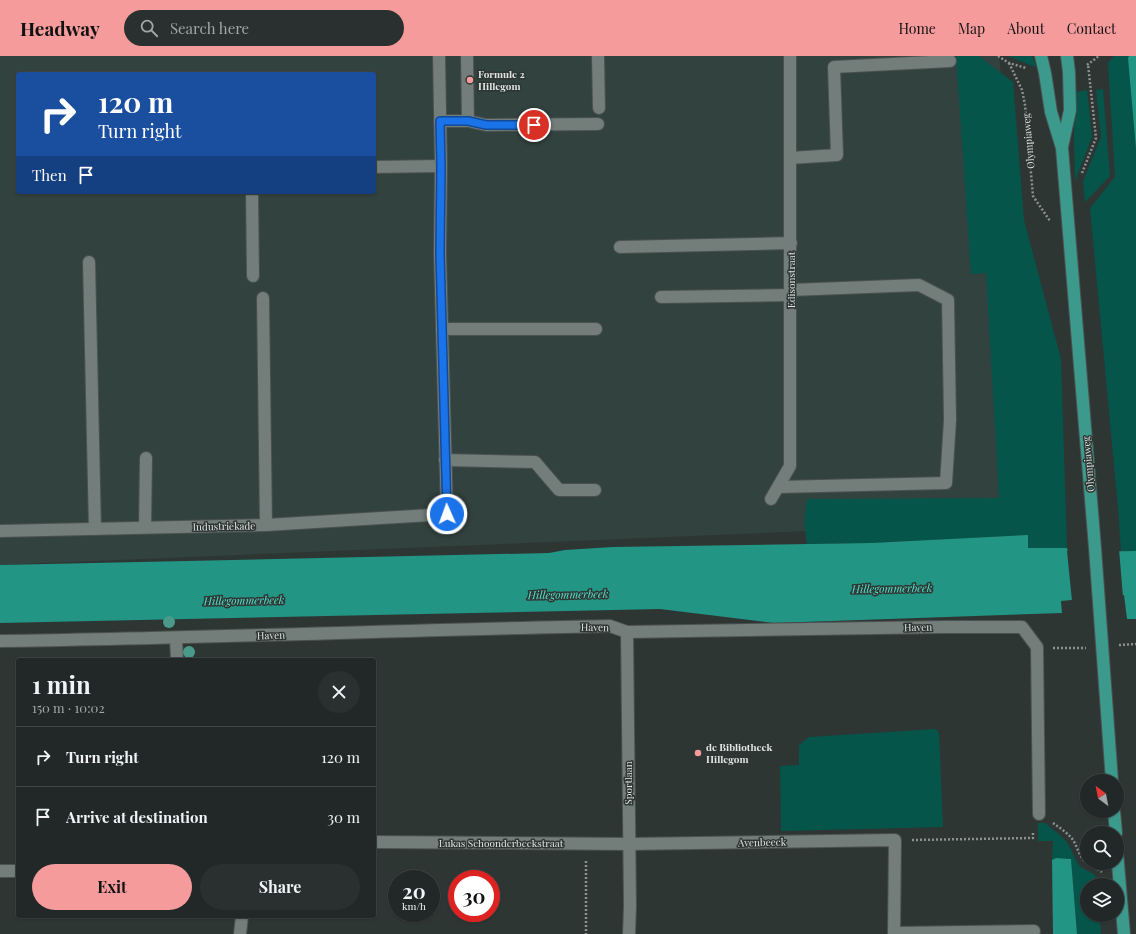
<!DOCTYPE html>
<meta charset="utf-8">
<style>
body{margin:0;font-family:"Playfair Display",serif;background:#2a302f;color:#f1f3f6;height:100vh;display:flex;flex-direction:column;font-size:15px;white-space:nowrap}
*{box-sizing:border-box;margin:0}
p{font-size:13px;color:#a2a6a7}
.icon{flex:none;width:22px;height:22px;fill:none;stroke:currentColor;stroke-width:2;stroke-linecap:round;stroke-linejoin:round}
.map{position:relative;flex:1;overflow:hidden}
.details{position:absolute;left:16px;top:602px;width:360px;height:260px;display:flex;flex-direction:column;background:#222827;border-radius:4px;box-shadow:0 1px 3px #0004,0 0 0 1px #3f4444}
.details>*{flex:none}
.banner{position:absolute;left:16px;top:16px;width:360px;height:122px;border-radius:4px;box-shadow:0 1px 3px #0004,0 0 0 1px #3f4444;background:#1a4fa0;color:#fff;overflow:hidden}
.needle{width:26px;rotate:328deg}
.tools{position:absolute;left:1080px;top:718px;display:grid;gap:8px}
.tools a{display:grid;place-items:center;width:44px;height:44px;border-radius:50%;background:#222827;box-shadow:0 1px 3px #0004,0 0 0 1px #3f4444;font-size:20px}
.speed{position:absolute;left:388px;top:814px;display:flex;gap:8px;font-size:20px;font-weight:700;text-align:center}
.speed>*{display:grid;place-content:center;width:52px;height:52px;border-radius:50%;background:#222827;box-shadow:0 1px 3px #0004,0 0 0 1px #3f4444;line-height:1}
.speed small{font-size:10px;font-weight:400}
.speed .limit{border:6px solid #d22;background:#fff;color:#111}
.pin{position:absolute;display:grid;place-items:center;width:34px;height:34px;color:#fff;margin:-17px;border:2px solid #fff;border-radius:50%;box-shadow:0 1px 4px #0007}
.me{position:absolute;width:44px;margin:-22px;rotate:358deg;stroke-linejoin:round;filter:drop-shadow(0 0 3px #0008)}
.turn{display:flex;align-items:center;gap:14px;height:84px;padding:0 16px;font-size:18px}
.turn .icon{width:52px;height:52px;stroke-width:2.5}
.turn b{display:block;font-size:28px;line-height:34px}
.then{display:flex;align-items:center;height:38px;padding:0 16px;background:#0003;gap:8px;font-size:15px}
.round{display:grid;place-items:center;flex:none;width:42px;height:42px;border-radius:21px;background:#2a302f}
.overview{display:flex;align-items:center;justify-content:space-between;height:68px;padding:0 16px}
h1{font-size:24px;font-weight:700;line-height:30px}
.cta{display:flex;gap:8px;margin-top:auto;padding:8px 16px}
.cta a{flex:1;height:46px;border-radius:24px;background:#f59b9c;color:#111;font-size:16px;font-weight:700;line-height:46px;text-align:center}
.cta a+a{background:#2a302f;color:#f1f3f6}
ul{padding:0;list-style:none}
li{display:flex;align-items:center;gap:12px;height:60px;padding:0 16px;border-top:1px solid #3f4444}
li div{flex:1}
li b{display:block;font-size:15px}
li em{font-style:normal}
header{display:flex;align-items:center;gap:24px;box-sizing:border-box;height:56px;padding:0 20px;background:#f59b9c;color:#111}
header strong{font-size:19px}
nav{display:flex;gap:22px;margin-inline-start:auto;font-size:14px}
.search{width:280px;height:36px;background:#2a302f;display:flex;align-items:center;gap:10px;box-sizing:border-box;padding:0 14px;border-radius:22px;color:#a2a6a7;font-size:15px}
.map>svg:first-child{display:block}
.built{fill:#32423e;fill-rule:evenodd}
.green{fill:#05554a}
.water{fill:#229584}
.pier{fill:#2e3634}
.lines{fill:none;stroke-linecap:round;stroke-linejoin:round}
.minor-casing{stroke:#4b5150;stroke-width:14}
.major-casing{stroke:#4b5150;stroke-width:14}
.path{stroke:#8b9290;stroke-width:2.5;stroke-dasharray:2 2;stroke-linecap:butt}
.minor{stroke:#737d7a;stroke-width:12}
.major{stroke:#3c9a8d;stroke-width:12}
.tree{fill:#4a9a8b}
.route-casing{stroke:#114b97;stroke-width:10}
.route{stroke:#1a73e8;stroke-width:7}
.poi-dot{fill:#f59b9c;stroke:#2e3634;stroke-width:1.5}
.labels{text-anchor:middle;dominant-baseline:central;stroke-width:3;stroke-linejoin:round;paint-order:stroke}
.poi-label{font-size:10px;font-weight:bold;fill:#e0e6e4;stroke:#2e3634;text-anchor:start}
.street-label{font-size:10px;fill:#e0e6e4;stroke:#2e3634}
.water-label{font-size:11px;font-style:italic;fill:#54e0c9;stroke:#2e3634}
</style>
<header>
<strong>Headway</strong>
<div class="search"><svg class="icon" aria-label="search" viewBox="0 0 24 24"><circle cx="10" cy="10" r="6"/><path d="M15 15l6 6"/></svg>Search here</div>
<nav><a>Home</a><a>Map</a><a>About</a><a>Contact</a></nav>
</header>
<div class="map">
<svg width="1136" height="878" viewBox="0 0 1136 878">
<rect width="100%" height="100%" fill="#2e3634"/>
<!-- built -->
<path class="built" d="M0,0H999L1050,465L0,509ZM18,18H374V136H18Z"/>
<!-- green -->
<g class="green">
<path d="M956,0H979L1013,26L1024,164L1061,303L1067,492H1028V479L871,487L807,488L804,466L807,443L999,442L986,217L971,218Z"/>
<path d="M1008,0H1032L1036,10L1035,11Z"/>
<path d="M1114,0H1129L1136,93V495H1121L1118,452L1090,152L1115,121L1108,7Z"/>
<path d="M1103,33L1110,120L1085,146L1083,125L1101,81L1096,34Z"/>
<path d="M1087,34L1092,81L1075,125L1074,81L1075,36Z"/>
<path d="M936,673L939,677L943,771L781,775L780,710L799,709V689L809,681Z"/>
<path d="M1038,767H1045C1052,773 1063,780 1068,788C1072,794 1074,802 1078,808C1086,818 1096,812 1098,829H1087V859H1100L1101,878H1077L1071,803L1056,802L1052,804L1053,785H1038Z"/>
</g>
<!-- water -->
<g class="water">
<path d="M1129,0H1136V93L1128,2Z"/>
<path d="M1028,479V492H1067L1068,496L1136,495V563H1127L1124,539L1061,545L1062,557L774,567L660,553L0,567V509L549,497L565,494L613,491L871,487Z"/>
<path d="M1056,802L1071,803L1077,878H1053L1052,804Z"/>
</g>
<!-- pier -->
<path class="pier" d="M1088,493H1119L1123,541L1072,545L1067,495Z"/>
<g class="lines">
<defs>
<g id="minor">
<path d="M598,0L599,52"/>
<path d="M440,65H468L467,0"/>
<path d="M468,65L486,69L598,68"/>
<path d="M790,102L837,99L834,11L950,5"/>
<path d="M374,111L441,110"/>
<path d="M252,136L253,220"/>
<path d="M620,191L791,187"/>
<path d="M89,206L95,473"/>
<path d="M661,241L791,239"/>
<path d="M263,242L266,469"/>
<path d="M442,273H596"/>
<path d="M445,404L535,406L559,434H595"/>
<path d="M779,431L946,427L950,364L948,244L919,229L791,234"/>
<path d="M771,443L790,410V0"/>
<path d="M145,471L146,402"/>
<path d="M0,475L266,469L447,458L440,197L441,110L439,0"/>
<path d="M627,576L630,850L629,878"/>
<path d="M176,583L177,604"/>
<path d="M0,585C203,582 407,574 610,570L627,576L943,571H1022L1037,591L1039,758"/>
<path d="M374,786L629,788L895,784L894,878"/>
<path d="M0,815H18"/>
<path d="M894,877L1034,875"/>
<path d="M240,878L242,860"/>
</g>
<g id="major">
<path d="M1041,0L1045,17L1051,56L1062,92L1095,492L1112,725"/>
<path d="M1062,91L1070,54L1069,16L1067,0"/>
<path d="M1114,755L1116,777"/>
<path d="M1117,796L1124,878"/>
</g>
</defs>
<!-- minor casing -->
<use href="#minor" class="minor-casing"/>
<!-- major casing -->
<use href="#major" class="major-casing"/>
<!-- path -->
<g class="path">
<path d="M998,0L1009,7L1026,12"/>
<path d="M1009,7L1022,34L1025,49L1033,140L1050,165"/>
<path d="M1087,9L1099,0"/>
<path d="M1082,117L1096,82L1088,8"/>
<path d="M1119,589L1136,588"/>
<path d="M1053,592H1086"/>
<path d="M1053,767C1060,772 1068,777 1073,784C1078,792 1079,801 1087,807"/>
<path d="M912,784L1033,782V775"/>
<path d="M586,805V878"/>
<path d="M1087,807L1102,816"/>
</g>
<!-- minor -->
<use href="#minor" class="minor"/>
<!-- major -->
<use href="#major" class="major"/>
</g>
<!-- trees -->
<g class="tree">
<circle cx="169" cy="566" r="6"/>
<circle cx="189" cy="596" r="6"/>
</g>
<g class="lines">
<defs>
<path id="route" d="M447,458L440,197L441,110L440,65H468L486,69H534"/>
</defs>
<!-- route casing -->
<use href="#route" class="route-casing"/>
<!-- route -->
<use href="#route" class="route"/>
</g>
<!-- markers -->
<g class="poi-dot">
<circle cx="470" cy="24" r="4"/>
<circle cx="698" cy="697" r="4"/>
</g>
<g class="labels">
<!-- poi labels -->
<g class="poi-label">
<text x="478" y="18">Formule 2<tspan x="478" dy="12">Hillegom</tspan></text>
<text x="706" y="691">de Bibliotheek<tspan x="706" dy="12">Hillegom</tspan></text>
</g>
<!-- street labels -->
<g class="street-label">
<text transform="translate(1028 85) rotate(-95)">Olympiaweg</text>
<text transform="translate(791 224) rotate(-90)">Edisonstraat</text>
<text transform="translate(1088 408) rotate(-95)">Olympiaweg</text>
<text transform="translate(224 470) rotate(-1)">Industriekade</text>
<text transform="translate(595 571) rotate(1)">Haven</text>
<text transform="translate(918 571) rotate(-1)">Haven</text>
<text transform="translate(271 579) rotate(-2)">Haven</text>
<text transform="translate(628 727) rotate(-90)">Sportlaan</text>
<text transform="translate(762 786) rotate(-1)">Avenbeeck</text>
<text x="501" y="787">Lukas Schoonderbeekstraat</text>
</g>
<!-- water labels -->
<g class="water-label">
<text transform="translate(892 532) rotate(-1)">Hillegommerbeek</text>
<text transform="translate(568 538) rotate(-1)">Hillegommerbeek</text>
<text transform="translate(244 544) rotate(-1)">Hillegommerbeek</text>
</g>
</g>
</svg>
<div class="tools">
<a><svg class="needle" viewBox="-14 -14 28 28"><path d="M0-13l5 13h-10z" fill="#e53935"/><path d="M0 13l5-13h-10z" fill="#a2a6a7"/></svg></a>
<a><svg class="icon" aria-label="search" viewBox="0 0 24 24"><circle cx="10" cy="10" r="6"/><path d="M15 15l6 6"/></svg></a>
<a><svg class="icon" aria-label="layers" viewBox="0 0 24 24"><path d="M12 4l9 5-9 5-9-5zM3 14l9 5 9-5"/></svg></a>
</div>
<div class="speed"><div>20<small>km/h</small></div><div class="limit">30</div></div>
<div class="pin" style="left:534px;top:69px;background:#d93025"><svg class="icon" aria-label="arrive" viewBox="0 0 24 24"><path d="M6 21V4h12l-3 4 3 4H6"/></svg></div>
<svg class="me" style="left:447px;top:458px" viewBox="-20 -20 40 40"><circle r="17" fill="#1a73e8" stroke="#fff" stroke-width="3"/><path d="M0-11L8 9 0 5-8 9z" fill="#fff"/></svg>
<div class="banner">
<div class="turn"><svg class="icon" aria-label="right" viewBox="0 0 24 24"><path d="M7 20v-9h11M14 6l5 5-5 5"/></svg><div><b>120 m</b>Turn right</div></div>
<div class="then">Then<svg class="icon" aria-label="arrive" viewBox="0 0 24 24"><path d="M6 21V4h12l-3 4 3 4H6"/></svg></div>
</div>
<section class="details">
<div class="overview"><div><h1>1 min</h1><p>150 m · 10:02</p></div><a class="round"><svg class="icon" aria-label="close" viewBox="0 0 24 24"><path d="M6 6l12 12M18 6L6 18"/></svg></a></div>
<ul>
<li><svg class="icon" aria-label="right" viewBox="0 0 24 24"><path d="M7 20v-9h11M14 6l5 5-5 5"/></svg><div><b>Turn right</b></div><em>120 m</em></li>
<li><svg class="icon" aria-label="arrive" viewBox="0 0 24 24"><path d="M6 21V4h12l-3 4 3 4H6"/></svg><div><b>Arrive at destination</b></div><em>30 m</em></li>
</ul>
<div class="cta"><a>Exit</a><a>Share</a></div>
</section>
</div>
